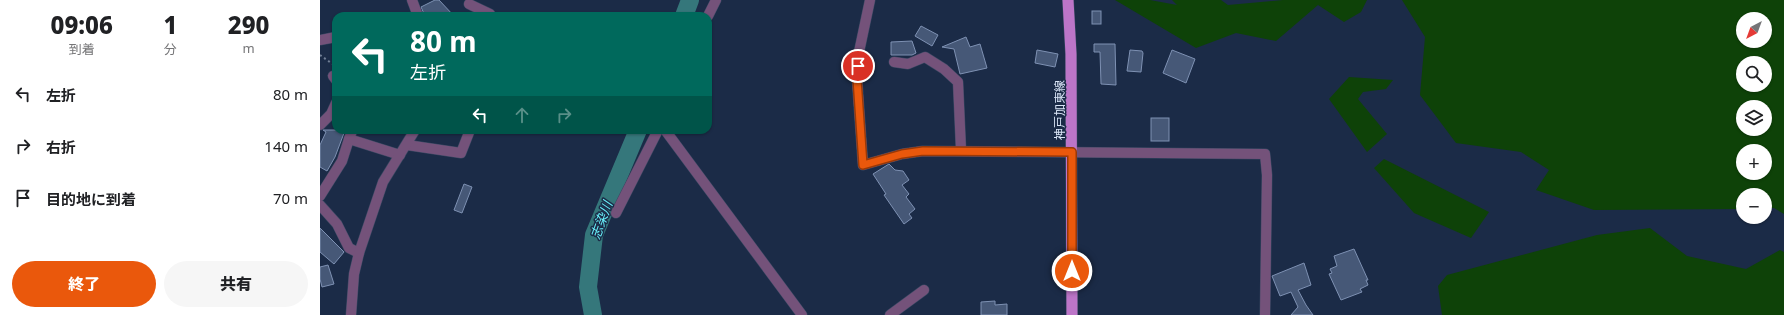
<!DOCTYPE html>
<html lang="ja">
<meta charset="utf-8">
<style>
body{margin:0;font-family:"Noto Sans","Noto Sans JP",sans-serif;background:#f6f6f6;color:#202124;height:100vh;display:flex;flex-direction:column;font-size:15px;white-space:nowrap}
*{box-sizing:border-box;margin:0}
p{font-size:13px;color:#757577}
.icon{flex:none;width:22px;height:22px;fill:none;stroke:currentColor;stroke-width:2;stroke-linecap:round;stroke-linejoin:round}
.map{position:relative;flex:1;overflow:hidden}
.details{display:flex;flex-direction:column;background:#fff;width:320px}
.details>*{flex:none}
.hud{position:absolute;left:12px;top:12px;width:380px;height:122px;border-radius:12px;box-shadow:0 1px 3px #0004;background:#00695c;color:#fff;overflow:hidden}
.needle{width:26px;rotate:221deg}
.buttons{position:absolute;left:1416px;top:12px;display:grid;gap:8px}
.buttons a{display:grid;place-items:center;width:36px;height:36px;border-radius:50%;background:#fff;box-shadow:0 1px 3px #0004;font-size:20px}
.pin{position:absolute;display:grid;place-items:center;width:34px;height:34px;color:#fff;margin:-17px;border:2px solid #fff;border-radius:50%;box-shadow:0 1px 4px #0007}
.me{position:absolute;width:44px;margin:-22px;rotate:0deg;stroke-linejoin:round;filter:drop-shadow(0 0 3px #0008)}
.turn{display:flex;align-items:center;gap:14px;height:84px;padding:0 12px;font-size:18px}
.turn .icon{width:52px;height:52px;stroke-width:2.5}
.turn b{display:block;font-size:28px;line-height:34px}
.lanes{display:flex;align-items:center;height:38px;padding:0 12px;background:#0003;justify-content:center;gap:20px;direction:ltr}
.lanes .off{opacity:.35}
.eta{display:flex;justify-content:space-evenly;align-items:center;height:68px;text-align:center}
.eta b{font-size:24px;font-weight:800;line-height:28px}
.action{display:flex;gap:8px;margin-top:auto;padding:8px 12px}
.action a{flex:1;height:46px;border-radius:24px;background:#ea580c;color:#fff;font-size:16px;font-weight:800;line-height:46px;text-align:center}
.action a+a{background:#f6f6f6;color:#202124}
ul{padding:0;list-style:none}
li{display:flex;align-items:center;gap:12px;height:52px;padding:0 12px}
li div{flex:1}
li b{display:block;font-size:15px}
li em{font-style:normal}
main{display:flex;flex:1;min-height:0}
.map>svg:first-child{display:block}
.green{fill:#0e4208;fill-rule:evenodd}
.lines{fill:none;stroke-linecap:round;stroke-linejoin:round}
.river{stroke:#35777b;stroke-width:18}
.building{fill:#465877;stroke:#7e91b3}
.minor-casing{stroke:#3a4963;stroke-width:11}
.primary-casing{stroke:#3a4963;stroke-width:12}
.path{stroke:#717f96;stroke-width:2;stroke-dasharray:2 3;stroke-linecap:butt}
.minor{stroke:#74527a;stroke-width:10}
.primary{stroke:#bc75c8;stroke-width:11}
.route-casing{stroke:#983908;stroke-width:10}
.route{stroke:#ea580c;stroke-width:7}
.labels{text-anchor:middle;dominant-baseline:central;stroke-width:3;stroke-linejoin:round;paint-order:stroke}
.street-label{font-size:12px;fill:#dae5f7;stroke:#1b2b47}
.water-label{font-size:13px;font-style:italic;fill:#68eff9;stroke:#1b2b47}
</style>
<main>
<section class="details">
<div class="eta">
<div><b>09:06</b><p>到着</p></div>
<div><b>1</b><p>分</p></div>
<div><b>290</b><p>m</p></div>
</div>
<ul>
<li><svg class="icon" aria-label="left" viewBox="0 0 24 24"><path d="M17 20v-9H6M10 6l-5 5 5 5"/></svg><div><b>左折</b></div><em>80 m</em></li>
<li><svg class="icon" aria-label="right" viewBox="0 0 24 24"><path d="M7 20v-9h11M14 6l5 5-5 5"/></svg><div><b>右折</b></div><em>140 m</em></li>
<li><svg class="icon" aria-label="arrive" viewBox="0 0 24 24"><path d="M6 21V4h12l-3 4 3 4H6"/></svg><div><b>目的地に到着</b></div><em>70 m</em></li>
</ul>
<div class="action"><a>終了</a><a>共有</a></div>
</section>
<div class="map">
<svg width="1464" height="315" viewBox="0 0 1464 315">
<rect width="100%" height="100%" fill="#1b2b47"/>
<!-- green -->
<g class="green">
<path d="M795,0H830L857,5L852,0H901L908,5L963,0H1047L1041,12L1024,22L998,5L956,41L916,33L876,48Z"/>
<path d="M1082,0H1464V214L1454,208H1445V195H1423V209L1274,210L1216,190L1229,170L1201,152L1136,143L1100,95L1105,37ZM1423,19H1445V41H1423ZM1423,63H1445V85H1423ZM1423,107H1445V129H1423ZM1423,151H1445V173H1423Z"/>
<path d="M1029,77L1073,80L1066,89L1043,92L1038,99L1067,134L1047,152L1009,99Z"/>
<path d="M1064,159L1169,212L1151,238L1094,213L1054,168Z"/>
<path d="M1330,228L1367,256L1426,269L1460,250L1464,252V315H1122L1118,286L1127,275L1277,235Z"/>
</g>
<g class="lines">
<!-- river -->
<g class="river">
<path d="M364,16L370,0"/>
<path d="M273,315L268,287L274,235L318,130"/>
</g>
</g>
<!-- building -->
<g class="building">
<path d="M115,0H119L134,16H105L101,7Z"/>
<rect x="772" y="11" width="9" height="13"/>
<path d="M601,26L618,35L612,46L595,36Z"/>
<path d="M646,37L650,47L660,44L667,68L640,74L634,49L622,47Z"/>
<path d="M592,41L596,53L592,55H571V42Z"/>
<path d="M774,44H795L796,85L781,84L780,52H774Z"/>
<path d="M717,50L738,54L735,67L715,63Z"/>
<path d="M810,50L822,51L823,53L821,72L807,71Z"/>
<path d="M852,50L875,59L866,83L843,73Z"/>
<rect x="831" y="118" width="18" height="23"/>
<path d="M3,130H24V133L15,157L7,171L0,167V145L6,132Z"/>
<path d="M569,164L575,170L583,171L589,180L582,185L589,194L586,197L595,209L589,214L592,218L584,224L564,195L566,194L553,174Z"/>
<path d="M144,184L152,187L142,213L134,210Z"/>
<path d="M0,228L24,252L14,264L0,252Z"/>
<path d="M1034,249L1048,280H1046L1048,285L1040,289L1042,292L1021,300L1009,274L1012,273L1010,269L1017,266L1014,256Z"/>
<path d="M984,263L991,285L978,290L986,305L993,315H971L978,307L971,292L960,296L952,276Z"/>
<path d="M8,265L14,284L2,287L0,279V267Z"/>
<path d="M675,301V305L687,304V315H661V302Z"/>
</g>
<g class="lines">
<defs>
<g id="minor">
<path d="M92,0L98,16"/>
<path d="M550,0L539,52L537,79L543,165L582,154L603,151L945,154L947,175L945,315"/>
<path d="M149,4L170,14L171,16"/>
<path d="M388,16L396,0"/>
<path d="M0,40L16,37"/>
<path d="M574,62L588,64L605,57L624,69L638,82L641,150"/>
<path d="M13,76L16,80"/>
<path d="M0,125L11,114L16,103"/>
<path d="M345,130L482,315"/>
<path d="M29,139L32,131L30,130"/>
<path d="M87,145L141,153L150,130"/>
<path d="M0,196L22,161L29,139L80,155"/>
<path d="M0,205L17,224L29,248L39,253"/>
<path d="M296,213L338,130"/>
<path d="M31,315L34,274L39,253L63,182L95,130"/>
<path d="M570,315L604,290"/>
</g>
<path id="primary" d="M748,0L751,54L752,315"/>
</defs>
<!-- minor casing -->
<use href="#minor" class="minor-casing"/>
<!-- primary casing -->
<use href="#primary" class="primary-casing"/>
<!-- path -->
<path class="path" d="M0,55L14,65L13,67"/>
<!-- minor -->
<use href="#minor" class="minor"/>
<!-- primary -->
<use href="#primary" class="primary"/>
</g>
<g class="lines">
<defs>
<path id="route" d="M538,66L537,79L543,165L582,154L603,151L752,152V271"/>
</defs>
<!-- route casing -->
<use href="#route" class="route-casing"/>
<!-- route -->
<use href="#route" class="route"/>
</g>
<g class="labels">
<!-- street labels -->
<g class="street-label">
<text transform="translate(739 110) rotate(-90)">神戸加東線</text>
</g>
<!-- water labels -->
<g class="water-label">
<text transform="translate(281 220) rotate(-70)">志染川</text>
</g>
</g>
</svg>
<div class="buttons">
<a><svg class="needle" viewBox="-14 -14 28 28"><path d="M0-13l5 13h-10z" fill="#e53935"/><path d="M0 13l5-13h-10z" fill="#757577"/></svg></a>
<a><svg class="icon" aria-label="search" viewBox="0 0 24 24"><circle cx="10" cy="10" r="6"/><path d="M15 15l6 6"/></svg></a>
<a><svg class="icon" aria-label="layers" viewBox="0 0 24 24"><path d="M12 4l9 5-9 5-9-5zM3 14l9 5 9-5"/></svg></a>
<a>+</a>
<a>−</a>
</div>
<div class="pin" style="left:538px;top:66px;background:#d93025"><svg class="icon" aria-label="arrive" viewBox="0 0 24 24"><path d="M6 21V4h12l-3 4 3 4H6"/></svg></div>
<svg class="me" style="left:752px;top:271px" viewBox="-20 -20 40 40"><circle r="17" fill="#ea580c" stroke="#fff" stroke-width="3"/><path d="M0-11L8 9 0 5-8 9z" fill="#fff"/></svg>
<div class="hud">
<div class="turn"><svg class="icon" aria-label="left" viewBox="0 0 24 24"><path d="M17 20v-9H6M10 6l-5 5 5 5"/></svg><div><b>80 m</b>左折</div></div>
<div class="lanes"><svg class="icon" aria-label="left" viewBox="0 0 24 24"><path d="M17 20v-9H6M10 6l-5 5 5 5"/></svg><svg class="icon off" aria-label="ahead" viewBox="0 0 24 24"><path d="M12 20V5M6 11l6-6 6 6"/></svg><svg class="icon off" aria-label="right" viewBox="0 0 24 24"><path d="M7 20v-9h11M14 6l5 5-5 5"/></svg></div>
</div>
</div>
</main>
